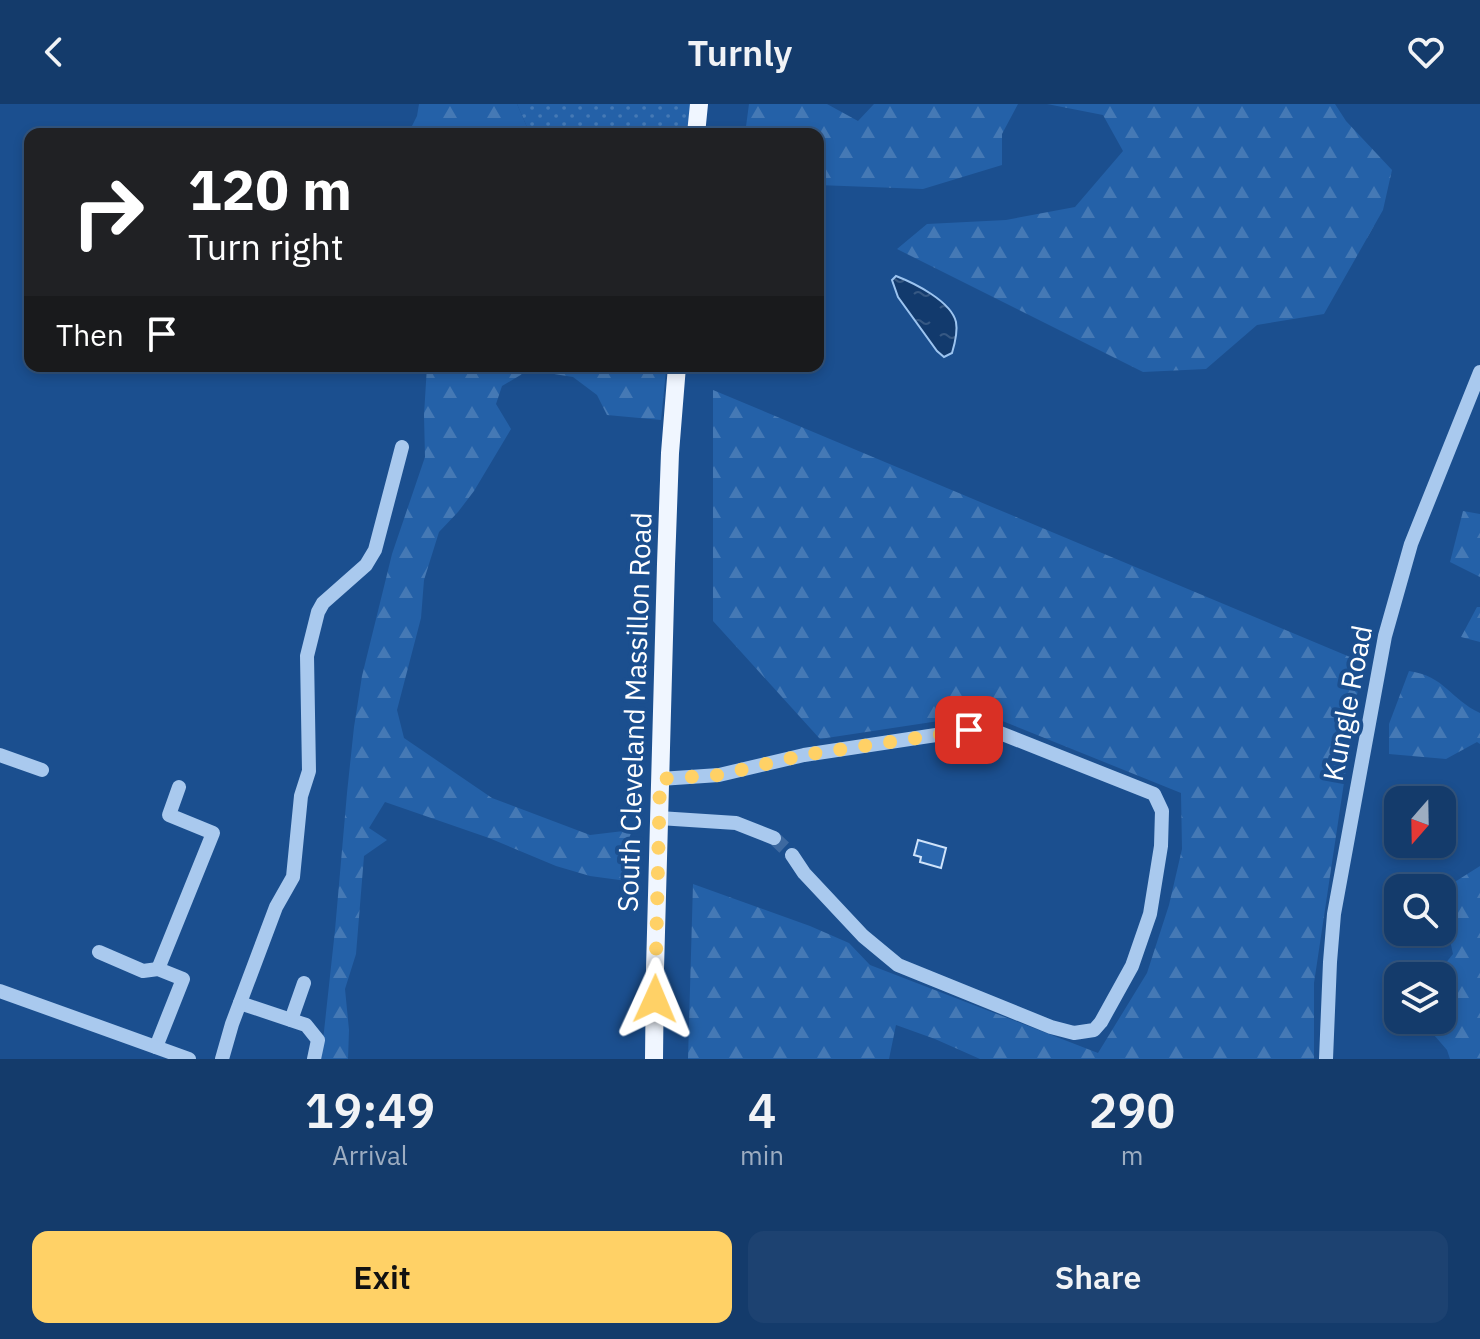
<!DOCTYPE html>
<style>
body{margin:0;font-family:"IBM Plex Sans",sans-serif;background:#1d4271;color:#f1f3f6;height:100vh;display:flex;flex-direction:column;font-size:30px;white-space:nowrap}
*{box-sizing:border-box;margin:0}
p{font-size:26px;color:#9dadc1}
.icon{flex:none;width:44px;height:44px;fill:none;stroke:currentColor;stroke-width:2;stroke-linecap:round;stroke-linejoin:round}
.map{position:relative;height:955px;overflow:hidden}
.sheet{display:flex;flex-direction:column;background:#143b6b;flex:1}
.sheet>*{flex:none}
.hud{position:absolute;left:24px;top:24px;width:800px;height:244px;border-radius:16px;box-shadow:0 4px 12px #0003,0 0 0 2px #33557e;background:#202124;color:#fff;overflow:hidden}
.needle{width:52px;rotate:200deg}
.buttons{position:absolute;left:1384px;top:682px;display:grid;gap:16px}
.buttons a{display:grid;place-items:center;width:72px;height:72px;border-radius:16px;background:#143b6b;box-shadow:0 4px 12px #0003,0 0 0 2px #33557e;font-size:40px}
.pin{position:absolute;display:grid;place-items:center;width:68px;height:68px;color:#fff;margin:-34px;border-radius:16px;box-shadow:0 4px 12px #0006}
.me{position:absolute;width:88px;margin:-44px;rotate:1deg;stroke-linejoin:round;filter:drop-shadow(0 0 6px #0008)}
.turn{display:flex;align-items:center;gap:28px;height:168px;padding:0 32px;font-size:36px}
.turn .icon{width:104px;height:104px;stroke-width:2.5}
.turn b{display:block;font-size:56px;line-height:68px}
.then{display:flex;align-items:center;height:76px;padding:0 32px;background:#0003;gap:16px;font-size:30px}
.eta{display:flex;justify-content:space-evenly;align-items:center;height:136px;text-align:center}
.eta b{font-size:48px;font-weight:600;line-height:56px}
.action{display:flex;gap:16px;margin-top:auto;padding:16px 32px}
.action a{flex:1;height:92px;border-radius:16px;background:#ffd166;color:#111;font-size:32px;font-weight:600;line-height:92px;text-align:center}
.action a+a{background:#1d4271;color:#f1f3f6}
header{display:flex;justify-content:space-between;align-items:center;height:104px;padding:0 32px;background:#143b6b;font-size:36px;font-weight:600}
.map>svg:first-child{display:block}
.grass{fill:url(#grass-dots)}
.forest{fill:url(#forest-firs)}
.water{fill:url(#water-ripples);stroke:#9cc4f0;stroke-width:2}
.building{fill:#2a66ad;stroke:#cfe3fa;stroke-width:2}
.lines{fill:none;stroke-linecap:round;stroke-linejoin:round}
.minor-tunnel{stroke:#3d69a0;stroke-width:14;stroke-dasharray:14 7;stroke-linecap:butt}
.minor{stroke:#a9c9ee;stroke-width:14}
.major{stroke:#f0f6ff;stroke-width:18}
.route{stroke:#ffd166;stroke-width:14;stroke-dasharray:0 25.2}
.labels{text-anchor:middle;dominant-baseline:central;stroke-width:8;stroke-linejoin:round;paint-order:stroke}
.street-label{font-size:28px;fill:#fff;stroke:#1b4f8f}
</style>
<header><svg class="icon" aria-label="back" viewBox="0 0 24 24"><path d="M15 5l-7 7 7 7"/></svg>Turnly<svg class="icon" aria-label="heart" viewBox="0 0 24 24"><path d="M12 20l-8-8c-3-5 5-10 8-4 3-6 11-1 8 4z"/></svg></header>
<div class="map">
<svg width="1480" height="955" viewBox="0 0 1480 955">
<defs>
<pattern id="grass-dots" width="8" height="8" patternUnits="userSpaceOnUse" patternTransform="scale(2)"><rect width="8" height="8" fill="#2461a8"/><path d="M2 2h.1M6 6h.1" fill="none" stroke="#4579b5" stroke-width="1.8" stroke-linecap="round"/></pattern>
<pattern id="forest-firs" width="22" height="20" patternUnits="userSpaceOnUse" patternTransform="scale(2)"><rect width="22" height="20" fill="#2461a8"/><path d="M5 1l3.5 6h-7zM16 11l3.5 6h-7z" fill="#4579b5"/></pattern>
<pattern id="water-ripples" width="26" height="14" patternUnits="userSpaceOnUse" patternTransform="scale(2)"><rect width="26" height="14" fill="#123a6d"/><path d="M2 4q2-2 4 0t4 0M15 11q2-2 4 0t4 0" fill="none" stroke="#365883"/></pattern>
</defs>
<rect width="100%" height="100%" fill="#1b4f8f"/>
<!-- grass -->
<path class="grass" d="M517,0H699L696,30H530Z"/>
<!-- forest -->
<g class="forest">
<path d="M419,0H517L530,30H408L417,12Z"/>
<path d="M749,0H827L858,17L874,0H1018L1002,30V61L923,85L818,81V30H745Z"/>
<path d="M1047,0H1335L1346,17L1392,66L1383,106L1324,210L1257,221L1206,265L1143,268L897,145L927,120L1006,116L1075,103L1123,47L1103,11Z"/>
<path d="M427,262H653L666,267L661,316L607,311L597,291L573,273L529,266L502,282L496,300L511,325L474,387L458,408L439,428L424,476L421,514L397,606L404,634L492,694L590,731L632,726L628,738L634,778L590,772L556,762L489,734L385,698L369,724L387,736L364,752L356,850L345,885L349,926L348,955H321L335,826L347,689L354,623L362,572L392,450L425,353L424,311Z"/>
<path d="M713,286L1362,558L1314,879V955H980L935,935L896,921L889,955H688L693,780L810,822L849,839L870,861L1098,949L1147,869L1169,801L1182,745L1181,689L985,610L820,635L713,517Z"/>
<path d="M1463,407L1480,410V473L1450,458Z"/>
<path d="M1477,503H1480V538L1461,533Z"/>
<path d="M1409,567C1445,572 1450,595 1480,609V640L1477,638L1446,655L1389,650V620Z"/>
<path d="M1480,762V955H1450L1447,946L1421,916H1442V872H1404L1402,864L1437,870L1453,850L1442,799V786Z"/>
</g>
<!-- water -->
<path class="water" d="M896,172C914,179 951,197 956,218C958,228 955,239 952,249L944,253L937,247L898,193L892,176Z"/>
<!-- building -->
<path class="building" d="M918,736L946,744L941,764L920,758L921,753L914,751Z"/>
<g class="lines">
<!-- minor-tunnel -->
<path class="minor-tunnel" d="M774,734L792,751"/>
<!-- minor -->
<g class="minor">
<path d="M0,651L42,666"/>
<path d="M660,675L719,671L804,651L969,626L995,627L1154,690L1162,707L1161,742L1150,810L1132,862L1101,918L1094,926L1074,929L1051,923L898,861L863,832L804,769L792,751"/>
<path d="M659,714L736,719L774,734"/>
<path d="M99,848L143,867L158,865L183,875L156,943"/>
<path d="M158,865L213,729L169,711L179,683"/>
<path d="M0,887L189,955"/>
<path d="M240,899L306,921L318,936L314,955"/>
<path d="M291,916L304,879"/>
<path d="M222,955L232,920L276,803L293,773L301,692L309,667L307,552L318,508L323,499L366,461L375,446L402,343"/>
<path d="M1326,955L1330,858L1334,810L1385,532L1411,440L1480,268"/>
</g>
<!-- major -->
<g class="major">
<path d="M696,30L699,0"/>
<path d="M654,955L655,865L666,460L670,349L677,262"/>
</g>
</g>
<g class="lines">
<!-- route -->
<path class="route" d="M655,895L660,675L719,671L804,651L969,626"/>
</g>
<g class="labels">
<!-- street labels -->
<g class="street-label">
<text transform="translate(1347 599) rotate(-79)">Kungle Road</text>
<text transform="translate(634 608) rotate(-88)">South Cleveland Massillon Road</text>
</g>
</g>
</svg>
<div class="buttons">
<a><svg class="needle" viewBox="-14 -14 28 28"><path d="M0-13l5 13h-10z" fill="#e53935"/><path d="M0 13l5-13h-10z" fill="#9dadc1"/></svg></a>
<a><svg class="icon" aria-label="search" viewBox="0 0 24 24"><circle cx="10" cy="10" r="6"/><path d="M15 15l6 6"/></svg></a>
<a><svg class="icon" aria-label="layers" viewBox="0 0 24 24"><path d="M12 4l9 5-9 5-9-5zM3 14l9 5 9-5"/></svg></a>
</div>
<div class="pin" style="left:969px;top:626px;background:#d93025"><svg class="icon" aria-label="arrive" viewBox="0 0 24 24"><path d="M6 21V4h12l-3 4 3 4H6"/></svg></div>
<svg class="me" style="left:655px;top:895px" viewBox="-20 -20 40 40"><path d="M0-17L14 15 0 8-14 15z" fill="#ffd166" stroke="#fff" stroke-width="4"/></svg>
<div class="hud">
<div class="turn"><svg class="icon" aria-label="right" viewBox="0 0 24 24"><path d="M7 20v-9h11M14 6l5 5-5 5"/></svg><div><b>120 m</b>Turn right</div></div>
<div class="then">Then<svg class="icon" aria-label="arrive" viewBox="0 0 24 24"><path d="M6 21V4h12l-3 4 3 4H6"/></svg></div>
</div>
</div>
<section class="sheet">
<div class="eta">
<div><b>19:49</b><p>Arrival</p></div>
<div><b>4</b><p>min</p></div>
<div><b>290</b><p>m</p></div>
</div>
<div class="action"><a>Exit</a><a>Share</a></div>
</section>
